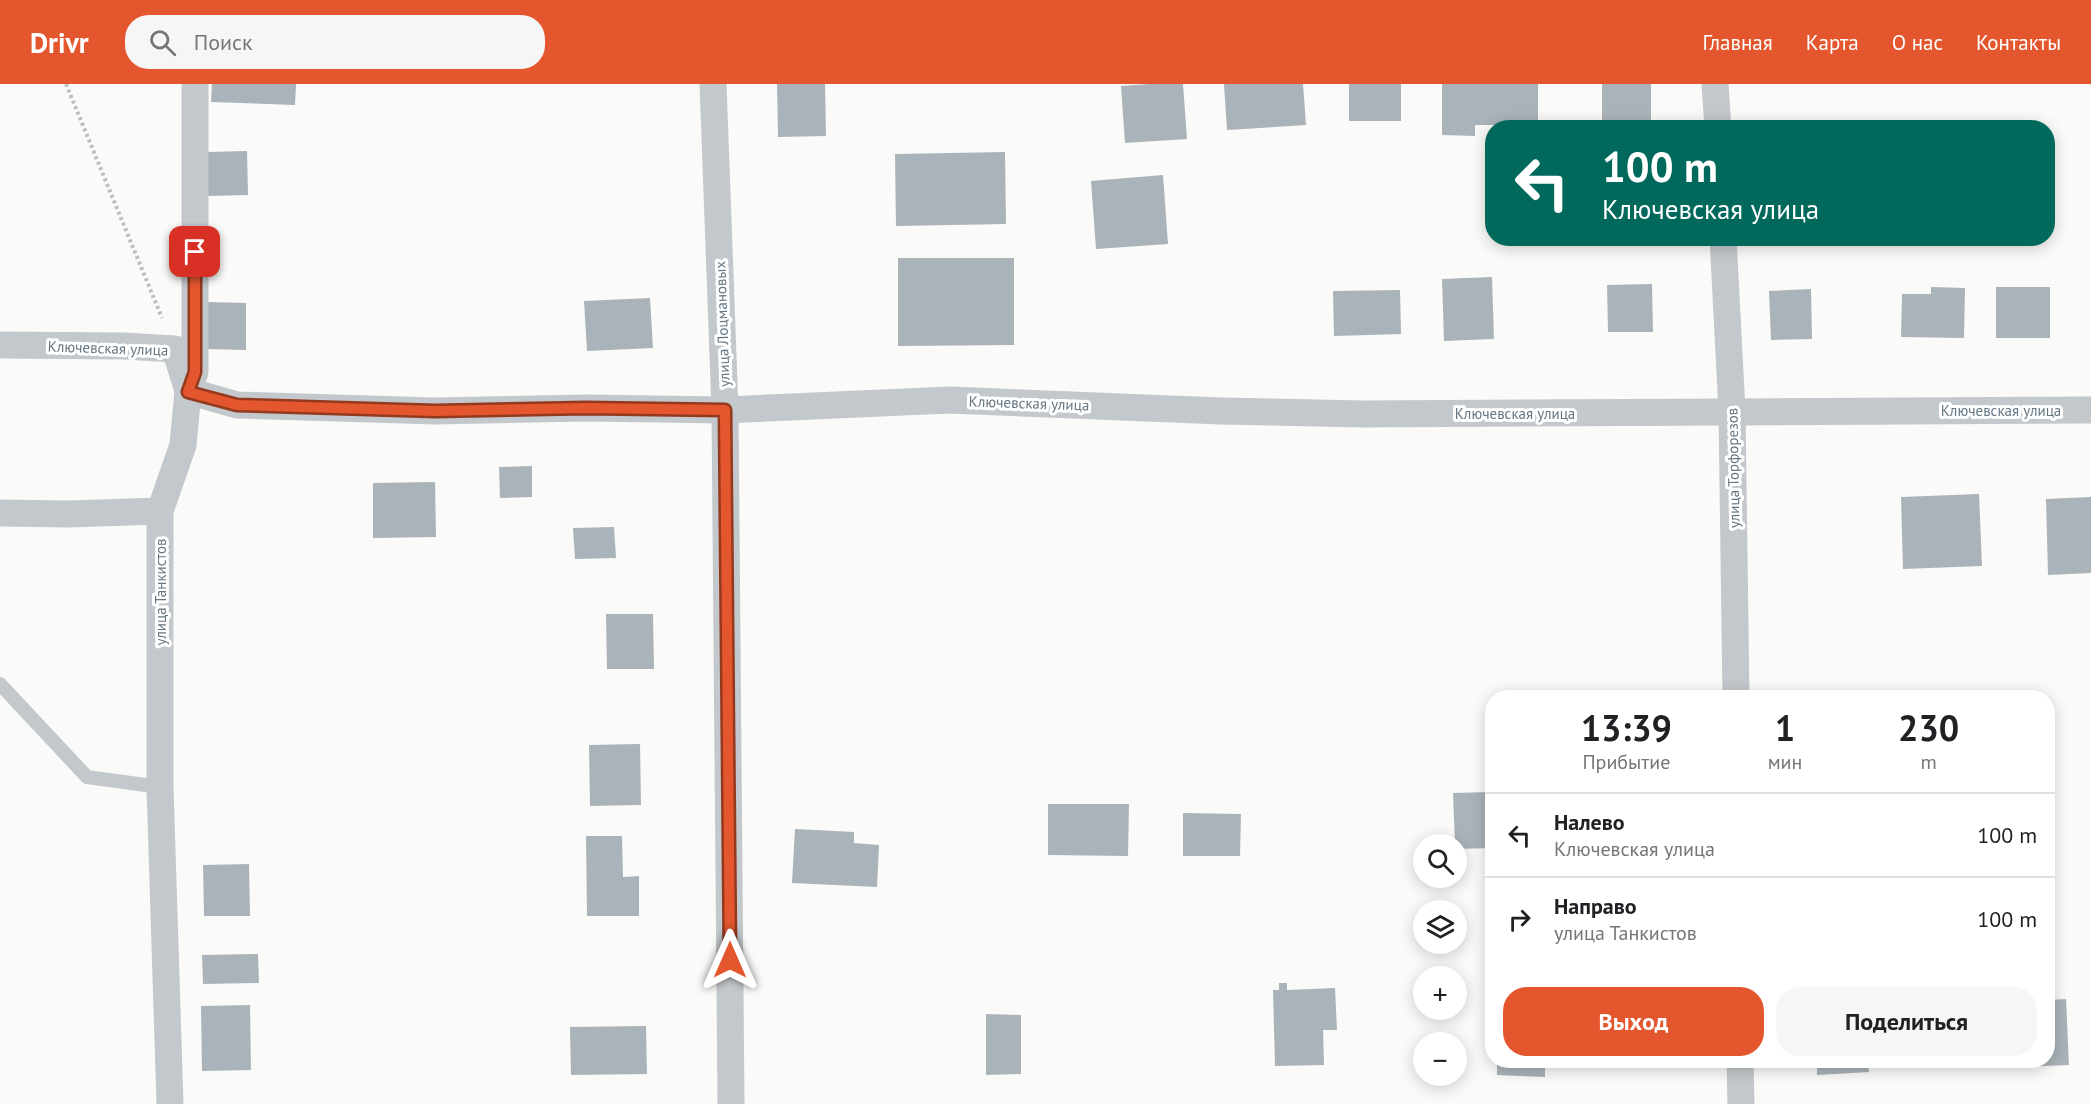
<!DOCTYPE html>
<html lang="ru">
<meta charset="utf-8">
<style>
body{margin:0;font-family:"PT Sans",sans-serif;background:#f6f6f6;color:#202124;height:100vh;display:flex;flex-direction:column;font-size:22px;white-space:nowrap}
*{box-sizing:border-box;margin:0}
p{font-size:20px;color:#757577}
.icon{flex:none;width:33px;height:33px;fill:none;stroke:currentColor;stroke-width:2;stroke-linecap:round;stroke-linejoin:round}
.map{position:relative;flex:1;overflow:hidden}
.details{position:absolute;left:1485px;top:606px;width:570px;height:378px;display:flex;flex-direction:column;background:#fff;border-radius:24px;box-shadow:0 3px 15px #0003}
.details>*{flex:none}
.banner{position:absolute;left:1485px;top:36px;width:570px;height:126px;border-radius:24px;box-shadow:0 3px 15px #0003;background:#00695c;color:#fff;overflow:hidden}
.tools{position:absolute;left:1413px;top:750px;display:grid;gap:12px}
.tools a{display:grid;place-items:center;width:54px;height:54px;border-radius:50%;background:#fff;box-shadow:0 3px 15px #0003;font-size:30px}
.pin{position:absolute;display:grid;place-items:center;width:51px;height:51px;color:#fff;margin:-26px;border-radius:12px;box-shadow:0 3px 9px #0006}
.me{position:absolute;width:66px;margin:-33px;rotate:0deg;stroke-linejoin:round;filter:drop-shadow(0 0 4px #0008)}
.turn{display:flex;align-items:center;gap:21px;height:126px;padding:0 18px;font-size:27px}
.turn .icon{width:78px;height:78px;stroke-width:2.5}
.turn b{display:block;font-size:42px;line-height:51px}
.eta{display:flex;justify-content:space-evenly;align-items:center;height:102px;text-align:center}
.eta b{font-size:36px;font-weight:800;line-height:42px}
.primary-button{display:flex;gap:12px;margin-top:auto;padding:12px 18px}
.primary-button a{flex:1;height:69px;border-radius:24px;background:#e4572e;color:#fff;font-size:24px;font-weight:800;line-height:69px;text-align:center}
.primary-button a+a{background:#f6f6f6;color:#202124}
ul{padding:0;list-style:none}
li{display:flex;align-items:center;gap:18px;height:84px;padding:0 18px;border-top:2px solid #e0e0e0}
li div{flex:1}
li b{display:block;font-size:22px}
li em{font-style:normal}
header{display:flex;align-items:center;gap:36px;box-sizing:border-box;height:84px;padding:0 30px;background:#e4572e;color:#fff}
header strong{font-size:28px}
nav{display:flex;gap:33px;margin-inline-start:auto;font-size:21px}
.search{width:420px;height:54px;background:#f6f6f6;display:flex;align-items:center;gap:15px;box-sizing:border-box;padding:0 21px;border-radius:24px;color:#757577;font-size:22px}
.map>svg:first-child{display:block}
.building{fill:#aab3b9}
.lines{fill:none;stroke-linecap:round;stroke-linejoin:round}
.path{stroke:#bbbfc2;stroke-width:4;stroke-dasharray:3 3;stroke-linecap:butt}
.service{stroke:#c3c8cc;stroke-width:14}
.minor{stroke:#c3c8cc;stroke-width:27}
.route-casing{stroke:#94391e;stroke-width:15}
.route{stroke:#e4572e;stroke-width:10}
.labels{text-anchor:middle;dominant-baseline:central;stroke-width:6;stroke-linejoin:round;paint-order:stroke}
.street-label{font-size:15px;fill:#657683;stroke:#fff}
</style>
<header>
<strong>Drivr</strong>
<div class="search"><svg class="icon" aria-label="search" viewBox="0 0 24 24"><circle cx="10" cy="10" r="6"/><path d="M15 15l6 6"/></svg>Поиск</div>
<nav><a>Главная</a><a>Карта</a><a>О нас</a><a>Контакты</a></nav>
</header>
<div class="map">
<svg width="2091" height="1020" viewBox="0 0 2091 1020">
<rect width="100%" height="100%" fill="#fafaf8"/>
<!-- building -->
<g class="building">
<path d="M212,0H296L295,21L211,18Z"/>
<path d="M777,0H825L826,52L778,53Z"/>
<path d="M1149,0H1183L1187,55L1125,59L1121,2Z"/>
<path d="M1224,0H1303L1306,41L1227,46Z"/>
<rect x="1349" y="0" width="52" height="37"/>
<path d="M1442,0H1538V41H1475V52L1442,51Z"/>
<rect x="1602" y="0" width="49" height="40"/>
<path d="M247,67L248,111L208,112V68Z"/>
<path d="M1005,68L1006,140L896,142L895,70Z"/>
<path d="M1163,91L1168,160L1096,165L1091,97Z"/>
<path d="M898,174H1014V261L898,262Z"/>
<path d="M1492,193L1494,255L1444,257L1442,195Z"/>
<path d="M1652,200L1653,248H1608L1607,201Z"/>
<path d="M1931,203L1965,204L1964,254L1901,253L1902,210H1931Z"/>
<rect x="1996" y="203" width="54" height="51"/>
<path d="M1811,205L1812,255L1771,256L1769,207Z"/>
<path d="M1400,206L1401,250L1334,252L1333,207Z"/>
<path d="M650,214L653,264L587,267L584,217Z"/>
<path d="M207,218L246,219V266L206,265Z"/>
<path d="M532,382V413L500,414L499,383Z"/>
<path d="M435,398L436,453L373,454V399Z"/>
<path d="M1979,410L1982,482L1903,485L1901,413Z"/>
<path d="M2091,413V489L2048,491L2046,415Z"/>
<path d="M614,443L616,474L575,475L573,444Z"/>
<path d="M606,530H653L654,585H607Z"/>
<path d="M640,660L641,721L590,722L589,661Z"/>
<path d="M1492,708V764L1456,765V760H1455L1453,709Z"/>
<path d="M1048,720H1129L1128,772L1048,771Z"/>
<path d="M1183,729L1241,730L1240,772H1183Z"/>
<path d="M795,745L854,748V759L879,761L877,803L792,799Z"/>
<path d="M586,752H622L623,793L639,792V832H587Z"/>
<path d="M249,780L250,832H204L203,781Z"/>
<path d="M258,870L259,899L203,900L202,871Z"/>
<path d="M1279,899H1287V906L1335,904L1337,946H1323L1324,981L1275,982L1273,906H1279Z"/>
<path d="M2066,915L2069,981L2023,983L2022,976H2048V916Z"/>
<path d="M250,921L251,986L202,987L201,922Z"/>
<path d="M986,930L1021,931V990L986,991Z"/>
<path d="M646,942L647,990L571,991L570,943Z"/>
<path d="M1497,976H1545V993L1497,991Z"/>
<path d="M1817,976H1868L1869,988L1817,991Z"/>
</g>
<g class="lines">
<!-- path -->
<path class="path" d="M66,0L162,234"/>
<!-- service -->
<path class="service" d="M0,600L87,693L160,703"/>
<!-- minor -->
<g class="minor">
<path d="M713,0L725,326L731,1020"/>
<path d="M1715,0L1718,44"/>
<path d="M1723,154L1732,327L1736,614"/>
<path d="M0,261L123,262L175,265L188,307L237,321L435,327L586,324L725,326L949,316L1221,327L1363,330L2091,326"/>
<path d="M0,429L68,430L160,427"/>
<path d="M1740,976L1741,1020"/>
<path d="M170,1020L160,703V427L183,361L188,307L195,288V0"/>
</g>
</g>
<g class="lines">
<defs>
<path id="route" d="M195,168V288L188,308L237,321L435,327L586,324L725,326L730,876"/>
</defs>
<!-- route casing -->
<use href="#route" class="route-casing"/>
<!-- route -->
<use href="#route" class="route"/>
</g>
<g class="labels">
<!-- street labels -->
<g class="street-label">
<text transform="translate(722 240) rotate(-92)">улица Лоцмановых</text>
<text transform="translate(108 264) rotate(2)">Ключевская улица</text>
<text transform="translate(1029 319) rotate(2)">Ключевская улица</text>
<text x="2001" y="326">Ключевская улица</text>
<text x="1515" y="329">Ключевская улица</text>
<text transform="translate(1733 384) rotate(-91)">улица Торфорезов</text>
<text transform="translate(160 508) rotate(-90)">улица Танкистов</text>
</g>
</g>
</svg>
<div class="tools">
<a><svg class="icon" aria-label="search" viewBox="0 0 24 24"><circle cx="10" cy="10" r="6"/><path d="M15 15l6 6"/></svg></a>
<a><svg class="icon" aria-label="layers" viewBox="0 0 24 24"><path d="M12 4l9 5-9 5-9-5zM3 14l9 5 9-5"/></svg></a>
<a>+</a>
<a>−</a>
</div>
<div class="pin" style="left:195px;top:168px;background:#d93025"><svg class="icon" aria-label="arrive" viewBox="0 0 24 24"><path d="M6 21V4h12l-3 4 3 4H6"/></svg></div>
<svg class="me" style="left:730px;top:876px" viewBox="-20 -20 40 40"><path d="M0-17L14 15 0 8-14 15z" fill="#e4572e" stroke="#fff" stroke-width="4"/></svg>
<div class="banner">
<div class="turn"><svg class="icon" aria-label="left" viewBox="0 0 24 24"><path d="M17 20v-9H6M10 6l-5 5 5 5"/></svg><div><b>100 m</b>Ключевская улица</div></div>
</div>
<section class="details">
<div class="eta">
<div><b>13:39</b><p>Прибытие</p></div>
<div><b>1</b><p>мин</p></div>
<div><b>230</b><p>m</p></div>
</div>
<ul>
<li><svg class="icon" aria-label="left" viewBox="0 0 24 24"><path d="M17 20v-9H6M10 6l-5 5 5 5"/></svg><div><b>Налево</b><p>Ключевская улица</p></div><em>100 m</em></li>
<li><svg class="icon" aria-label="right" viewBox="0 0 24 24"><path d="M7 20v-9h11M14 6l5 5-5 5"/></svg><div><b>Направо</b><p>улица Танкистов</p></div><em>100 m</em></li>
</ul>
<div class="primary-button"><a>Выход</a><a>Поделиться</a></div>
</section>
</div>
